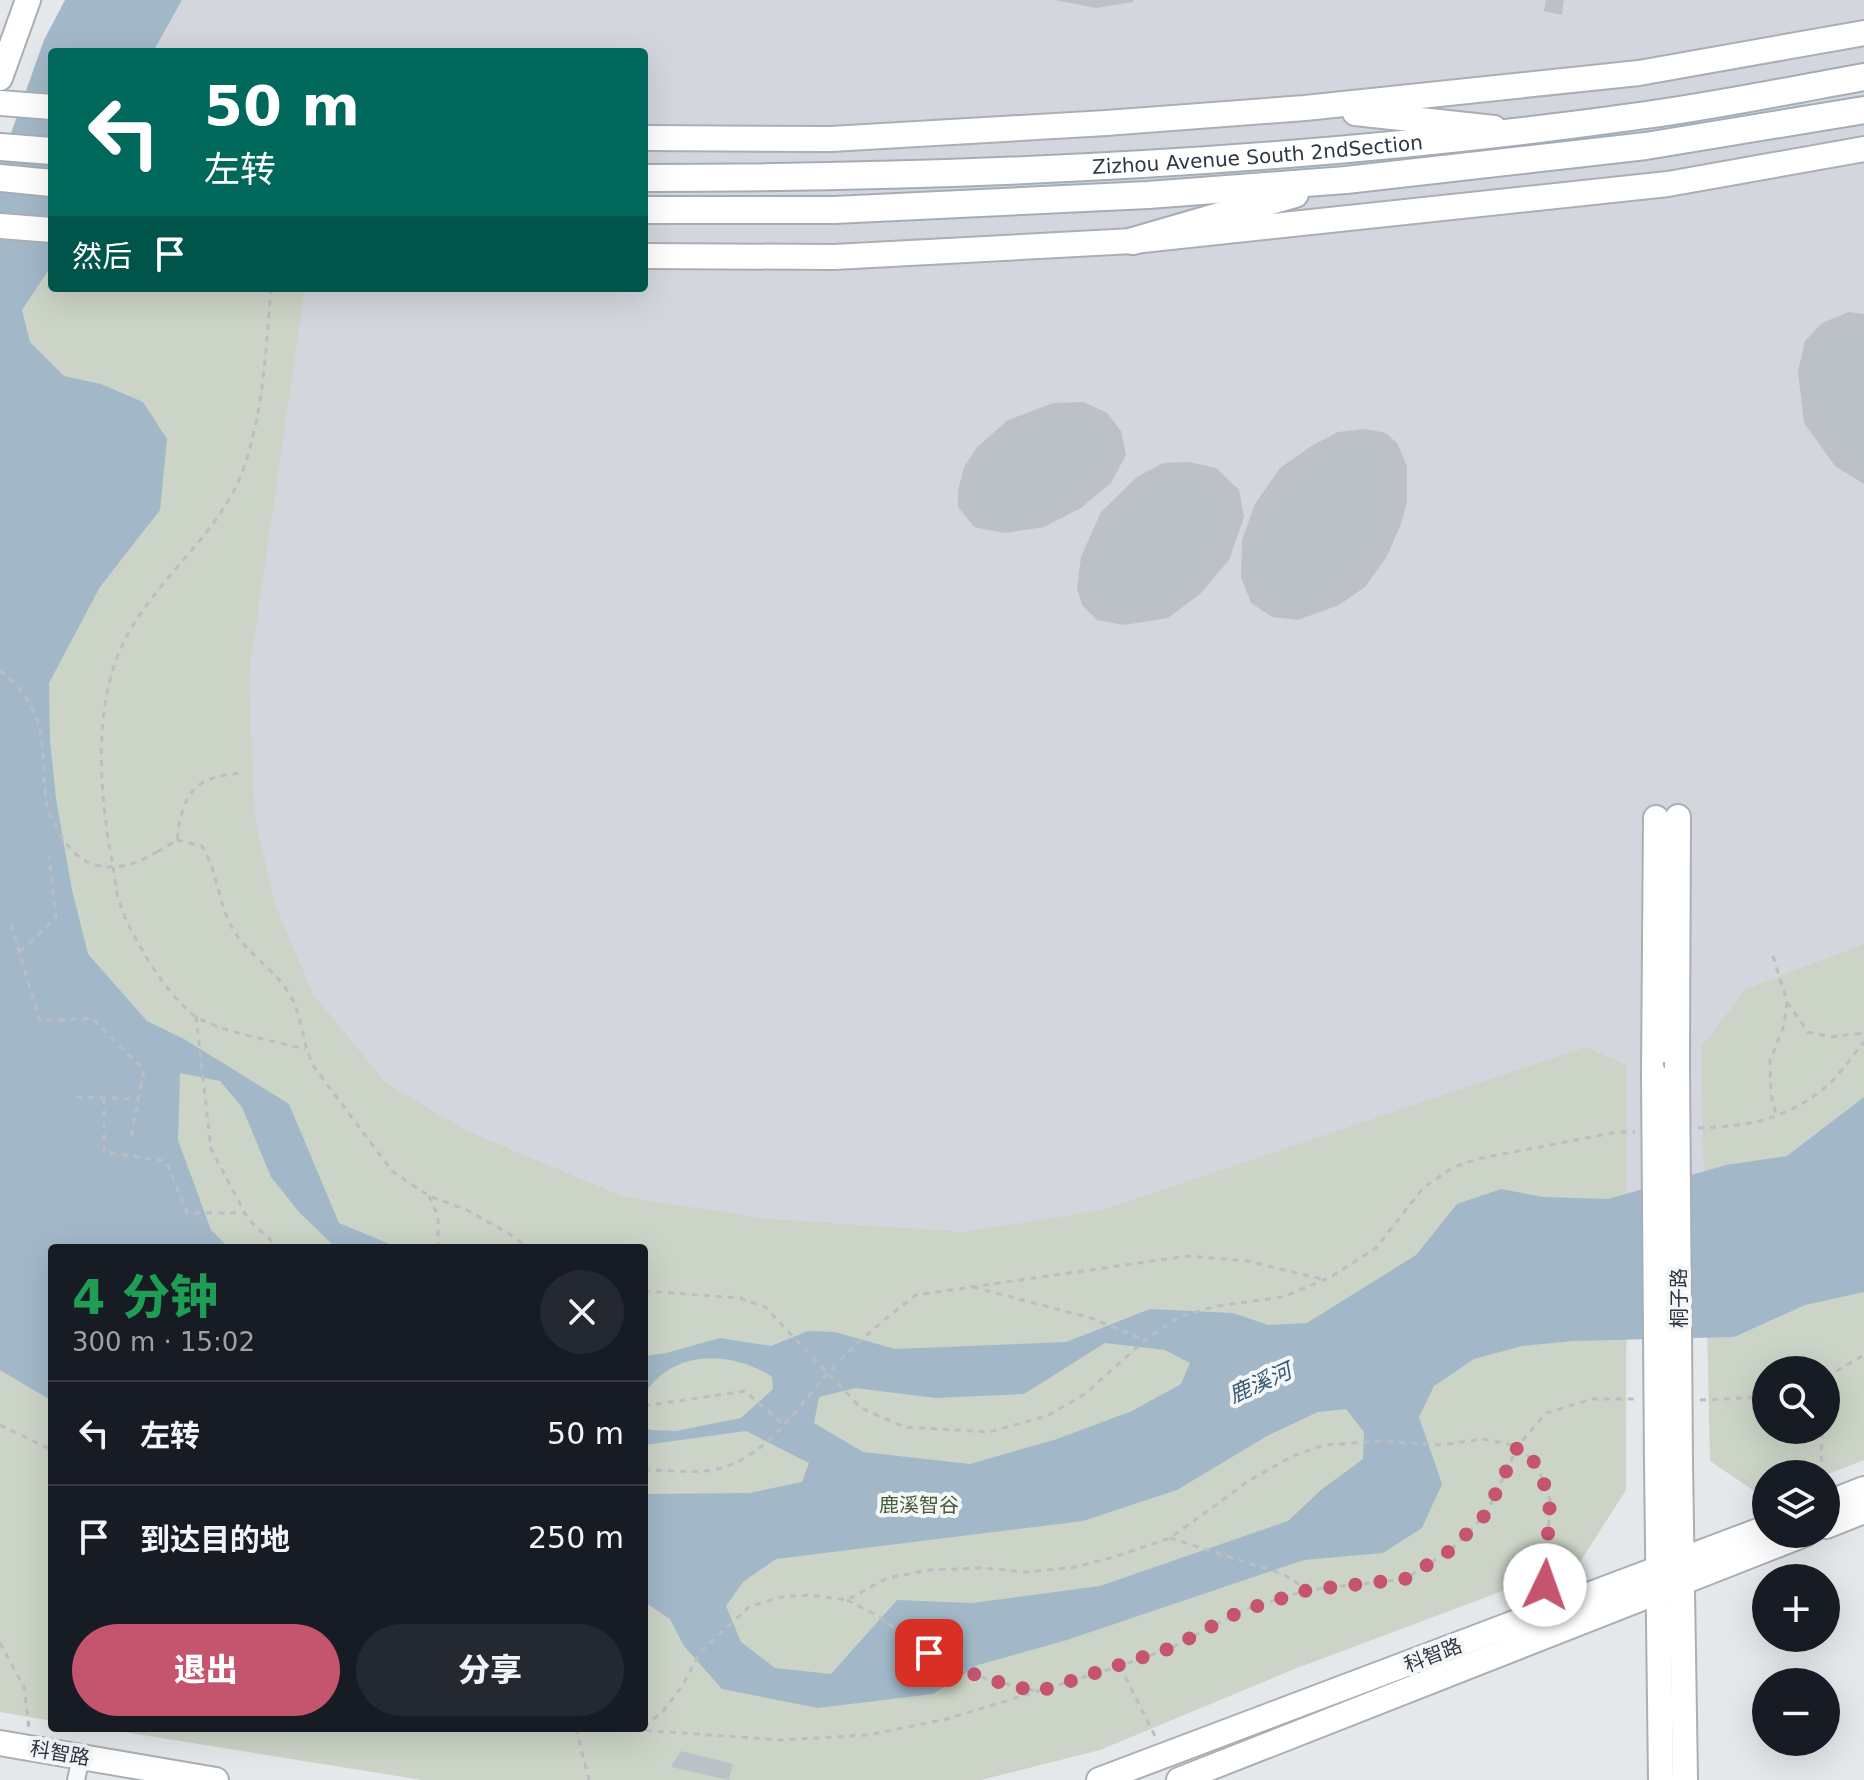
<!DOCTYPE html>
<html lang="zh">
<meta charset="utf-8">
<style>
body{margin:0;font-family:"DejaVu Sans","Noto Sans SC",sans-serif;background:#242831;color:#f1f3f6;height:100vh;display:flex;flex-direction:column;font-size:30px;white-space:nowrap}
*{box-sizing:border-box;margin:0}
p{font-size:26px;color:#9ea1a6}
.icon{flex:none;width:44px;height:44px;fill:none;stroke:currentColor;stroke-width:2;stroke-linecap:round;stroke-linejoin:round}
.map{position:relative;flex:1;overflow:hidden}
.drawer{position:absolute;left:48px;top:1244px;width:600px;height:488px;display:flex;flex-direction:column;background:#171b24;border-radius:8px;box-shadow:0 8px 32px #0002}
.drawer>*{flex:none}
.top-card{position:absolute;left:48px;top:48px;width:600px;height:244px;border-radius:8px;box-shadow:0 8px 32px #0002;background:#00695c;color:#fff;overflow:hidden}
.controls{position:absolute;left:1752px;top:1356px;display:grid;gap:16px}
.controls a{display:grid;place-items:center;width:88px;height:88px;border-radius:50%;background:#171b24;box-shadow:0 8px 32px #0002;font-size:40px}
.pin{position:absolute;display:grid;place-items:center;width:68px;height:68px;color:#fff;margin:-34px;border-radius:16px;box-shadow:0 4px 12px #0006}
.me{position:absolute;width:88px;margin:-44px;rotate:3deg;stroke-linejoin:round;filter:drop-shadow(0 0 6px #0008)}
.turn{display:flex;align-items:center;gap:28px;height:168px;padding:0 24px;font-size:36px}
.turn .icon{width:104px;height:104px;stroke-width:2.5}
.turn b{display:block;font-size:56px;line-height:68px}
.then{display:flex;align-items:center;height:76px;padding:0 24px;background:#0003;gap:16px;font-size:30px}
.round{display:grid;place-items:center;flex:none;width:84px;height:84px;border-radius:42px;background:#242831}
.overview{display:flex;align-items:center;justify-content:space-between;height:136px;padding:0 24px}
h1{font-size:48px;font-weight:800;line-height:60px;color:#1e9e55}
.cta{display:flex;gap:16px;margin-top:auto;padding:16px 24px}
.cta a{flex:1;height:92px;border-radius:48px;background:#c5546f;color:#fff;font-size:32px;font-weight:800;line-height:92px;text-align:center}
.cta a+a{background:#242831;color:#f1f3f6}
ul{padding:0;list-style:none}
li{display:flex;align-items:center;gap:24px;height:104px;padding:0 24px;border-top:2px solid #363941}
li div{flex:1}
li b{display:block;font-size:30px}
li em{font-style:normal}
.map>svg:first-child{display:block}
.built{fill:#d3d7dd}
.green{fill:#cbd4c6;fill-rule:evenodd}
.water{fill:#a2b8c8;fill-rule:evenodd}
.building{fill:#bcc1c8}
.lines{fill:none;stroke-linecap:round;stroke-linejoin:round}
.street-casing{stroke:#a9afb5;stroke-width:20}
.secondary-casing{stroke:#a9afb5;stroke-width:28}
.primary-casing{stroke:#a4adb6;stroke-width:30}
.path{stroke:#babec3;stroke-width:3;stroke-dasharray:6 6;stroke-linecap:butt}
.street{stroke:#f7f8fa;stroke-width:16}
.secondary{stroke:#fff;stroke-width:24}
.primary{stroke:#fff;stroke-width:26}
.secondary-bridge-casing{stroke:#a9afb5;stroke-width:28;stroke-linecap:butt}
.path-bridge{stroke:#babec3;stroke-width:3;stroke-dasharray:6 6;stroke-linecap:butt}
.secondary-bridge{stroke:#fff;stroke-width:24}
.route{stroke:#c5546f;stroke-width:14;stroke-dasharray:0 25.2}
.labels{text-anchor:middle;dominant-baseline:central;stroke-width:8;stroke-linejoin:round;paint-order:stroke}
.street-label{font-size:20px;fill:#2d3742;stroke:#f4f6f8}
.park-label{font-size:20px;fill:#455d3b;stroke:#f4f6f8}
.water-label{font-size:22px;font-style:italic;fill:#3a5974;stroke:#f4f6f8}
</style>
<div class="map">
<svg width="1864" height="1780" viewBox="0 0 1864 1780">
<rect width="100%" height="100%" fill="#e4e8eb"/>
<!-- built -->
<path class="built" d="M182,0H1864V1097L1726,1166L1416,1255L399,1248L30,342L52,288H644V52H153Z"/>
<!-- green -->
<g class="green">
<path d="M0,249L52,253V288H305L249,675L255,817L274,902L313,994L385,1082L467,1131L624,1197L769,1219L964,1232L1102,1210L1586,1047L1627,1065L1626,1490L1580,1562L1297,1668L1100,1750L981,1780H422L99,1728H644V1248H52V1721L0,1712Z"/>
<path d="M1864,944V1460L1826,1475L1766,1474V1499L1710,1461L1701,1047L1746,989ZM1766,1370H1826V1430H1766Z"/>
</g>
<!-- water -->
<g class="water">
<path d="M65,0H182L153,52H52V265L22,310L30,342L64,376L101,384L143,402L167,439L160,510L100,587L49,683L50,740L56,799L72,890L88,954L147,1021L184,1039L289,1104L339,1223L399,1248H336L299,1212L271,1177L242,1107L220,1081L180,1073L178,1140L211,1230L229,1248H52V1401L0,1370V164L44,40Z"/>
<path d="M1864,1097V1292L1805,1305L1734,1337L1573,1341L1522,1346L1474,1359L1434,1386L1419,1417L1442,1484L1422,1528L1383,1553L1304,1560L1067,1640L978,1665L933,1694L818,1708L722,1689L684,1646L670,1619L649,1605L644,1608V1494L749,1493L802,1482L809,1463L746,1431L644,1445V1427L651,1430L676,1431L741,1418L773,1389L772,1377C731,1350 672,1349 644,1395V1356L666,1353L720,1338L771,1346L808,1331L835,1332L895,1349L1066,1342L1150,1309L1233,1313L1268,1325L1307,1323L1416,1255L1457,1204L1501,1189L1543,1197L1608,1199L1726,1165L1787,1156ZM1105,1343L1165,1350L1190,1363L1181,1384L1132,1411L1054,1440L970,1464L863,1452L814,1423L819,1397L855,1388L936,1398L1024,1394ZM1346,1409L1364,1432L1363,1459L1321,1490L1288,1521L1100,1586L972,1603L897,1600L831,1674L775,1668L741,1642L726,1606L743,1582L776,1559L1083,1521L1177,1490L1267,1436L1318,1412Z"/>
</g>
<!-- building -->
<g class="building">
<path d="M1055,0H1133V2L1096,8Z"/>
<path d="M1546,0H1564L1562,15L1544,11Z"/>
<path d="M1848,312L1864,314V484L1835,466L1804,423L1798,372L1805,341L1822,323Z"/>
<path d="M1084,402L1107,413L1121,431L1126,455L1111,483L1081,508L1044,527L1004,533L974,527L958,507V491L964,467L977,447L1008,420L1053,403Z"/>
<path d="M1365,429L1386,433L1397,443L1407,466V502L1401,524L1386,558L1365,587L1339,605L1298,620L1272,617L1251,603L1241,577L1242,540L1255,504L1280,468L1313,445L1338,432Z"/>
<path d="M1189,462L1216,468L1239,490L1244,517L1229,560L1200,594L1168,618L1124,625L1097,620L1082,605L1077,588L1081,557L1101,512L1137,477L1163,463Z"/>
<path d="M681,1751L733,1764L729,1780L671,1767Z"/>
</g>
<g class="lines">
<defs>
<path id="street" d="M76,1780L81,1757"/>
<g id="secondary">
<path d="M0,78L28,0"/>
<path d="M0,103L52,107"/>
<path d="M1355,113L1494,128"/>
<path d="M644,138L831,139L1106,123L1305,108L1639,73L1864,33"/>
<path d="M0,226L52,230"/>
<path d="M644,256L834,257L1133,241L1668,184L1864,149"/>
<path d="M1677,1062L1678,817"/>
<path d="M1654,1074L1656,818"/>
<path d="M1680,1463L1685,1780"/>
<path d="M1657,1464L1661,1780"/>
<path d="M1826,1504L1864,1489"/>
<path d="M1826,1526L1864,1511"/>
<path d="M0,1743L216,1780"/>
<path d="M1099,1780L1766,1528"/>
<path d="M1179,1780L1805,1534"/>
</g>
<g id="primary">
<path d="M0,147L52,151"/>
<path d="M0,178L52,183"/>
<path id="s1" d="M644,178C978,178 1314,162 1646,115C1719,105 1791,90 1864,77"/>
<path d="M644,210H834L1148,195L1346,180L1646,146L1864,110"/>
<path d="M1133,241L1295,194"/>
</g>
</defs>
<!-- street casing -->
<use href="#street" class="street-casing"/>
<!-- secondary casing -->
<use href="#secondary" class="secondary-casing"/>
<!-- primary casing -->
<use href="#primary" class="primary-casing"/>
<!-- path -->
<g class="path">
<path d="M271,288C266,346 264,405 246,461C224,534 153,578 122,646C92,710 100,799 113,866C115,879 116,895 121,907C132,938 168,997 195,1016C217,1031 278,1042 305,1049"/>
<path d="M177,840L202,846C217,871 218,900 231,926C245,953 277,970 291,997C303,1019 302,1044 314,1067L392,1171L429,1196L467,1210L508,1233L528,1248"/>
<path d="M157,852L177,840C182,794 194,776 242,773"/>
<path d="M11,924L40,1021L92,1018L144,1070L131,1137"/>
<path d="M20,952L56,917L49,856"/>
<path d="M1773,956L1787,1002L1784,1025L1770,1061L1771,1095L1777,1118"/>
<path d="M1787,1002L1808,1032L1831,1037L1864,1033"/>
<path d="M196,1016L211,1149L248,1219L279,1248"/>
<path d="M76,1097L138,1099"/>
<path d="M104,1098V1152L166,1161L187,1213H245"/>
<path d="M1698,1128C1749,1126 1781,1121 1822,1090C1838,1078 1851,1057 1864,1042"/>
<path d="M429,1196L438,1216V1248"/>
<path d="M973,1287L1091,1318L1145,1340"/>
<path d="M644,1291L740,1298L765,1307L861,1408L904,1427L989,1432L1047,1416L1085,1394L1145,1340L1179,1317L1217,1306L1283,1297L1331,1277L1376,1248L1423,1188L1452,1168L1477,1159L1617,1132H1635"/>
<path d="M1826,1377L1864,1355"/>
<path d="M1700,1400L1766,1397"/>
<path d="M644,1406L745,1391L784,1425"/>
<path d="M0,1425L52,1450"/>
<path d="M644,1470C665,1470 699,1474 718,1469C769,1455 795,1410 828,1373C855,1344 884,1319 916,1295L1187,1256L1247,1261L1322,1279"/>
<path d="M1821,1474L1822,1430"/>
<path d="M1170,1538L1283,1574L1308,1590"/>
<path d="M847,1600L878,1616L946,1664L987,1679L1036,1691"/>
<path d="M0,1643L24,1687L29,1728"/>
<path d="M1120,1666L1156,1738"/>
<path d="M644,1727L663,1711L683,1685L700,1652L749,1607L780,1597L810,1595L847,1600L887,1578L929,1570L981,1568L1027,1572L1075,1567L1114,1557L1170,1538L1250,1480L1293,1456L1324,1445L1381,1441L1442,1445L1482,1439L1518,1446L1537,1465L1550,1500L1545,1588"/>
<path d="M576,1728L589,1780"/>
<path d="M610,1728L781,1740L868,1735L947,1719L1120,1666L1171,1648L1241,1611L1308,1590L1405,1579L1451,1550L1486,1514L1518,1446L1546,1413L1592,1399H1636"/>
</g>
<!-- street -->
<use href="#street" class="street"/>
<!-- secondary -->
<use href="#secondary" class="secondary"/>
<!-- primary -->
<use href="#primary" class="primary"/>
<defs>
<g id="secondary-bridge">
<path d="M1677,1062L1680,1463"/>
<path d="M1654,1074L1657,1464"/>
</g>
</defs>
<!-- secondary-bridge casing -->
<use href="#secondary-bridge" class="secondary-bridge-casing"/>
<!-- path-bridge -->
<path class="path-bridge" d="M0,671C16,683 30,699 37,719C47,749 41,780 48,810C50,817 55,825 59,832C81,874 119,875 157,852"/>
<!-- secondary-bridge -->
<use href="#secondary-bridge" class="secondary-bridge"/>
</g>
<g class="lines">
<!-- route -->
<path class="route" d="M929,1653L946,1664L987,1679L1037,1692L1171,1648L1241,1611L1286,1597L1308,1590L1405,1579L1451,1550L1486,1514L1518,1446L1537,1465L1550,1500L1545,1585"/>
</g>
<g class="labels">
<!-- street labels -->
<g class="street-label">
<text stroke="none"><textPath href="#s1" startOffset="614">Zizhou Avenue South 2ndSection</textPath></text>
<text transform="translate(1679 1298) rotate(-90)">桐子路</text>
<text transform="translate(1433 1655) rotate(-21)">科智路</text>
<text transform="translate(60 1753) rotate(10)">科智路</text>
</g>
<!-- park labels -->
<g class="park-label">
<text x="919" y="1505">鹿溪智谷</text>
</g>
<!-- water labels -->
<g class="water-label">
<text transform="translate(1260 1383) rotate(-24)">鹿溪河</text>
</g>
</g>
</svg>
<div class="controls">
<a><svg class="icon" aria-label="search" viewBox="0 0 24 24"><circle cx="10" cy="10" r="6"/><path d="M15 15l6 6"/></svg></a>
<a><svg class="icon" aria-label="layers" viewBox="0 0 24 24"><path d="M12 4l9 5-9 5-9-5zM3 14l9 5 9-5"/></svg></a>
<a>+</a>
<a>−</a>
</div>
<div class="pin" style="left:929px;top:1653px;background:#d93025"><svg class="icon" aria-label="arrive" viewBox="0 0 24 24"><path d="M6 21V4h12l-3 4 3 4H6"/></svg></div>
<svg class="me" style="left:1545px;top:1585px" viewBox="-20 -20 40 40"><circle r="19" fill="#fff"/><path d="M0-13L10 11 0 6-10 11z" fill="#c5546f"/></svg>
<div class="top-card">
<div class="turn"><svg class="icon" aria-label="left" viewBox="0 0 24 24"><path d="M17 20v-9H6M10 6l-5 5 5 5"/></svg><div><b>50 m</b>左转</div></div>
<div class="then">然后<svg class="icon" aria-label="arrive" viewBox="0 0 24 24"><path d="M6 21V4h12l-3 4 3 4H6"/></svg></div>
</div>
<section class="drawer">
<div class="overview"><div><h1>4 分钟</h1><p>300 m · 15:02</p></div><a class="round"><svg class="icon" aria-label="close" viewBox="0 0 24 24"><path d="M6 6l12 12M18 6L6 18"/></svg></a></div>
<ul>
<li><svg class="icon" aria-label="left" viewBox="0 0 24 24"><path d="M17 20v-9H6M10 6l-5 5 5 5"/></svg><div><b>左转</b></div><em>50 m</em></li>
<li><svg class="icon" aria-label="arrive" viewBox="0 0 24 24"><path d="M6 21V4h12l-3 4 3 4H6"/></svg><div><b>到达目的地</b></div><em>250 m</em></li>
</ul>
<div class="cta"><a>退出</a><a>分享</a></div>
</section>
</div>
